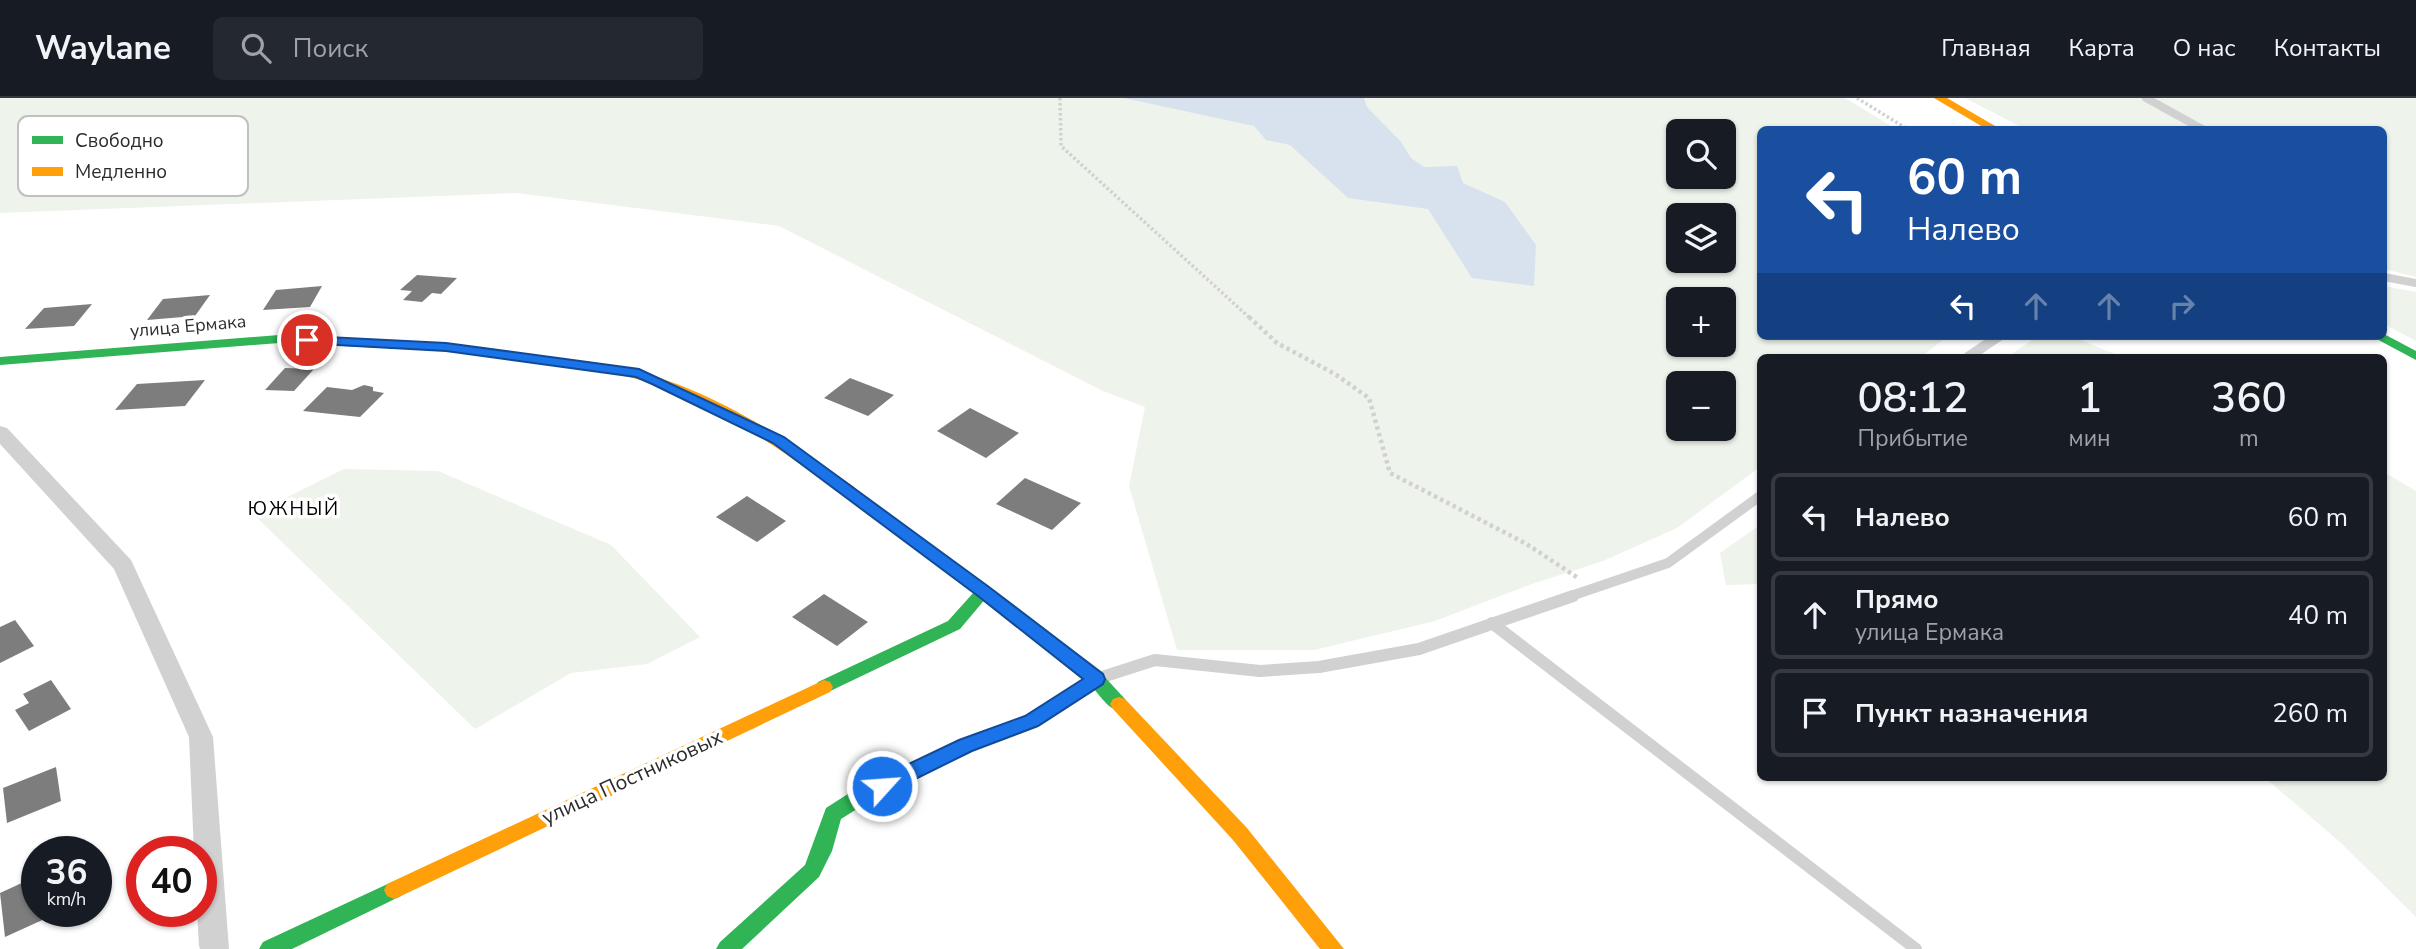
<!DOCTYPE html>
<html lang="ru">
<meta charset="utf-8">
<style>
body{margin:0;font-family:"Nunito Sans",sans-serif;background:#242831;color:#f1f3f6;height:100vh;display:flex;flex-direction:column;font-size:26px;white-space:nowrap}
*{box-sizing:border-box;margin:0}
p{font-size:23px;color:#9ea1a6}
.icon{flex:none;width:38px;height:38px;fill:none;stroke:currentColor;stroke-width:2;stroke-linecap:round;stroke-linejoin:round}
.map{position:relative;flex:1;overflow:hidden}
.drawer{position:absolute;left:1757px;top:256px;width:630px;height:427px;display:flex;flex-direction:column;background:#171b24;border-radius:10px;box-shadow:0 2px 5px #0004}
.drawer>*{flex:none}
.hud{position:absolute;left:1757px;top:28px;width:630px;height:214px;border-radius:10px;box-shadow:0 2px 5px #0004;background:#1a4fa0;color:#fff;overflow:hidden}
.buttons{position:absolute;left:1666px;top:21px;display:grid;gap:14px}
.buttons a{display:grid;place-items:center;width:70px;height:70px;border-radius:10px;background:#171b24;box-shadow:0 2px 5px #0004;font-size:35px}
.speed{position:absolute;left:21px;top:738px;display:flex;gap:14px;font-size:35px;font-weight:700;text-align:center}
.speed>*{display:grid;place-content:center;width:91px;height:91px;border-radius:50%;background:#171b24;box-shadow:0 2px 5px #0004;line-height:1}
.speed small{font-size:18px;font-weight:400}
.speed .limit{border:10px solid #d22;background:#fff;color:#111}
.pin{position:absolute;display:grid;place-items:center;width:60px;height:60px;color:#fff;margin:-30px;border:4px solid #fff;border-radius:50%;box-shadow:0 2px 7px #0007}
.me{position:absolute;width:77px;margin:-38px;rotate:64deg;stroke-linejoin:round;filter:drop-shadow(0 0 5px #0008)}
.turn{display:flex;align-items:center;gap:24px;height:147px;padding:0 35px;font-size:32px}
.turn .icon{width:91px;height:91px;stroke-width:2.5}
.turn b{display:block;font-size:49px;line-height:60px}
.lanes{display:flex;align-items:center;height:66px;padding:0 35px;background:#0003;justify-content:center;gap:35px;direction:ltr}
.lanes .off{opacity:.35}
.eta{display:flex;justify-content:space-evenly;align-items:center;height:119px;text-align:center}
.eta b{font-size:42px;font-weight:600;line-height:49px}
ul{padding:0;list-style:none}
li{display:flex;align-items:center;gap:21px;height:88px;margin:0 14px 10px;padding:0 21px;border:4px solid #363941;border-radius:10px}
li div{flex:1}
li b{display:block;font-size:26px}
li em{font-style:normal}
header{display:flex;align-items:center;gap:42px;box-sizing:border-box;height:98px;padding:0 35px;background:#171b24;border-bottom:2px solid #363941}
header strong{font-size:33px}
nav{display:flex;gap:38px;margin-inline-start:auto;font-size:24px}
.search{width:490px;height:63px;background:#242831;display:flex;align-items:center;gap:18px;box-sizing:border-box;padding:0 24px;border-radius:10px;color:#9ea1a6;font-size:26px}
.map>svg:first-child{display:block}
.green{fill:#eef3eb;fill-rule:evenodd}
.water{fill:#d8e2ee}
.building{fill:#7d7d7d}
.lines{fill:none;stroke-linecap:round;stroke-linejoin:round}
.path-far1{stroke:#d1d1d1;stroke-width:3.5;stroke-dasharray:2.5 2.5;stroke-linecap:butt}
.path{stroke:#d1d1d1;stroke-width:4.5;stroke-dasharray:3.5 3.5;stroke-linecap:butt}
.lane-far2{stroke:#d1d1d1;stroke-width:8}
.lane-far1{stroke:#d1d1d1;stroke-width:10}
.lane{stroke:#d1d1d1;stroke-width:12}
.street{fill:#d1d1d1;fill-rule:evenodd}
.fast{fill:#30b455;fill-rule:evenodd}
.slow{fill:#ff9f0a;fill-rule:evenodd}
.route{fill:#1a73e8;stroke:#114b97;stroke-width:2}
.labels{text-anchor:middle;dominant-baseline:central;stroke-width:7;stroke-linejoin:round;paint-order:stroke}
.street-label{font-size:18px;fill:#2c2c2c;stroke:#fff}
.neighbourhood-label{font-size:19px;letter-spacing:2px;fill:#000;stroke:#fff}
.near-street-label{font-size:21px;fill:#2c2c2c;stroke:#fff}
.key{fill:#fff;stroke:#c0c0c0;stroke-width:2}
.key-label{font-size:19px;fill:#2c2c2c}
</style>
<header>
<strong>Waylane</strong>
<div class="search"><svg class="icon" aria-label="search" viewBox="0 0 24 24"><circle cx="10" cy="10" r="6"/><path d="M15 15l6 6"/></svg>Поиск</div>
<nav><a>Главная</a><a>Карта</a><a>О нас</a><a>Контакты</a></nav>
</header>
<div class="map">
<svg width="2416" height="851" viewBox="0 0 2416 851">
<rect width="100%" height="100%" fill="#fff"/>
<!-- green -->
<g class="green">
<path d="M0,0H1845L1896,31L1760,32V238H1948L1921,259H1760V369L1677,430L1603,463L1529,487L1435,523L1314,552H1177L1129,388L1145,309L1101,292L779,128L516,95L0,115ZM1678,33H1724V79H1678ZM1678,117H1724V163H1678ZM1678,201H1724V247H1678ZM1678,285H1724V331H1678Z"/>
<path d="M1965,0H2416V179L2384,171V32L2025,31Z"/>
<path d="M2384,188L2416,194V243L2384,226Z"/>
<path d="M2038,238H2071L2122,259H2007Z"/>
<path d="M344,371L438,373L611,447L700,539L647,566L571,575L475,631L253,416Z"/>
<path d="M2384,374L2416,393V819L2340,744L2264,679H2384Z"/>
<path d="M1760,427V486L1726,487L1720,455Z"/>
</g>
<!-- water -->
<path class="water" d="M1124,0H1364L1367,9L1401,44L1411,60L1424,69L1457,68L1463,85L1505,104L1536,147L1534,188L1472,180L1428,111L1348,100L1290,47L1266,42L1254,28Z"/>
<!-- building -->
<g class="building">
<path d="M417,177L457,180L441,196L432,195L422,204L403,202L412,193L400,192Z"/>
<path d="M322,188L310,209L263,212L276,192Z"/>
<path d="M210,197L195,218L147,222L163,201Z"/>
<path d="M92,206L74,228L25,231L44,210Z"/>
<path d="M285,270L314,271L294,293L265,292Z"/>
<path d="M850,280L894,297L868,318L824,300Z"/>
<path d="M205,282L185,308L115,312L137,286Z"/>
<path d="M364,287L373,289V293L384,295L360,319L303,313L327,289L352,292Z"/>
<path d="M970,310L1019,335L986,360L937,333Z"/>
<path d="M1025,380L1081,405L1052,432L996,406Z"/>
<path d="M747,398L786,423L757,444L716,419Z"/>
<path d="M824,496L868,524L837,548L792,519Z"/>
<path d="M15,522L34,548L0,565V529Z"/>
<path d="M51,582L71,611L29,633L15,612L29,605L23,596Z"/>
<path d="M56,669L61,703L7,725L3,690Z"/>
<path d="M37,778V814H60L5,839L0,795Z"/>
</g>
<g class="lines">
<!-- path-far1 -->
<g class="path-far1">
<path d="M1060,0L1061,48L1251,221"/>
<path d="M1857,0L1909,32"/>
</g>
<!-- path -->
<path class="path" d="M1249,219L1277,245L1335,276L1369,300L1390,375L1525,445L1578,480"/>
<!-- lane-far2 -->
<g class="lane-far2">
<path d="M2146,0L2204,32"/>
<path d="M2384,179L2416,185"/>
</g>
<!-- lane-far1 -->
<g class="lane-far1">
<path d="M1968,259L1999,238"/>
<path d="M984,494L991,499"/>
<path d="M1568,499L1668,465L1760,398"/>
</g>
<!-- lane -->
<g class="lane">
<path d="M989,498L1096,581L1155,562L1260,573L1319,569L1419,551L1573,498"/>
<path d="M1492,525L1916,851"/>
</g>
<!-- street -->
<path class="street" d="M0,328L7,330L131,462L213,639L229,851H200L199,848L197,814H201V754H194L189,639L114,471L0,346Z"/>
<!-- fast -->
<g class="fast">
<path d="M2384,236L2416,253V262L2371,238H2384Z"/>
<path d="M279,237L446,245L612,267L619,271L612,275L446,253L279,245L0,267V259Z"/>
<path d="M856,394L861,395L992,493L960,531L824,596L818,594L815,589L818,584L948,523L974,494L851,403L848,399L851,395Z"/>
<path d="M1096,574L1102,576L1125,601L1128,606L1125,611C1111,616 1103,601 1094,591L1037,628L972,652L868,704L841,721L832,753L819,779L742,851H716L720,844L805,767L826,710L854,692L958,642L1025,618Z"/>
<path d="M394,783L401,786L404,792L401,798L292,851H259L263,844Z"/>
</g>
<!-- slow -->
<g class="slow">
<path d="M1934,0H1947L2002,32H1988Z"/>
<path d="M612,267C690,283 756,321 821,366C834,376 854,386 864,399L861,403H851C794,361 736,318 670,292C649,283 628,279 607,274L605,271Z"/>
<path d="M824,582L830,584L833,589L830,594L401,798L394,801L387,798L384,792L387,786Z"/>
<path d="M1119,599L1125,601L1247,730L1344,851H1320L1233,742L1113,611L1110,606L1113,601Z"/>
</g>
</g>
<!-- route -->
<path class="route" d="M307,238L446,245L639,271L784,339L989,489L1103,576L1105,581L1103,586L1038,628L972,653L889,694L882,696L875,694L873,688L875,682L959,642L1025,618L1083,581L978,498L773,345L652,286L636,279L446,253L302,245V239Z"/>
<g class="labels">
<!-- street labels -->
<g class="street-label">
<text transform="translate(188 228) rotate(-5)">улица Ермака</text>
</g>
<!-- neighbourhood labels -->
<g class="neighbourhood-label">
<text x="294" y="411">ЮЖНЫЙ</text>
</g>
<!-- near-street labels -->
<g class="near-street-label">
<text transform="translate(632 679) rotate(-25)">улица Постниковых</text>
</g>
</g>
<!-- legend -->
<rect x="18" y="18" width="230" height="80" rx="10" class="key"/>
<rect x="32" y="38" width="31" height="8" fill="#30b455"/>
<rect x="32" y="69" width="31" height="9" fill="#ff9f0a"/>
<g class="key-label">
<text x="75" y="49">Свободно</text>
<text x="75" y="80">Медленно</text>
</g>
</svg>
<div class="buttons">
<a><svg class="icon" aria-label="search" viewBox="0 0 24 24"><circle cx="10" cy="10" r="6"/><path d="M15 15l6 6"/></svg></a>
<a><svg class="icon" aria-label="layers" viewBox="0 0 24 24"><path d="M12 4l9 5-9 5-9-5zM3 14l9 5 9-5"/></svg></a>
<a>+</a>
<a>−</a>
</div>
<div class="speed"><div>36<small>km/h</small></div><div class="limit">40</div></div>
<div class="pin" style="left:307px;top:242px;background:#d93025"><svg class="icon" aria-label="arrive" viewBox="0 0 24 24"><path d="M6 21V4h12l-3 4 3 4H6"/></svg></div>
<svg class="me" style="left:882px;top:688px" viewBox="-20 -20 40 40"><circle r="17" fill="#1a73e8" stroke="#fff" stroke-width="3"/><path d="M0-11L8 9 0 5-8 9z" fill="#fff"/></svg>
<div class="hud">
<div class="turn"><svg class="icon" aria-label="left" viewBox="0 0 24 24"><path d="M17 20v-9H6M10 6l-5 5 5 5"/></svg><div><b>60 m</b>Налево</div></div>
<div class="lanes"><svg class="icon" aria-label="left" viewBox="0 0 24 24"><path d="M17 20v-9H6M10 6l-5 5 5 5"/></svg><svg class="icon off" aria-label="ahead" viewBox="0 0 24 24"><path d="M12 20V5M6 11l6-6 6 6"/></svg><svg class="icon off" aria-label="ahead" viewBox="0 0 24 24"><path d="M12 20V5M6 11l6-6 6 6"/></svg><svg class="icon off" aria-label="right" viewBox="0 0 24 24"><path d="M7 20v-9h11M14 6l5 5-5 5"/></svg></div>
</div>
<section class="drawer">
<div class="eta">
<div><b>08:12</b><p>Прибытие</p></div>
<div><b>1</b><p>мин</p></div>
<div><b>360</b><p>m</p></div>
</div>
<ul>
<li><svg class="icon" aria-label="left" viewBox="0 0 24 24"><path d="M17 20v-9H6M10 6l-5 5 5 5"/></svg><div><b>Налево</b></div><em>60 m</em></li>
<li><svg class="icon" aria-label="ahead" viewBox="0 0 24 24"><path d="M12 20V5M6 11l6-6 6 6"/></svg><div><b>Прямо</b><p>улица Ермака</p></div><em>40 m</em></li>
<li><svg class="icon" aria-label="arrive" viewBox="0 0 24 24"><path d="M6 21V4h12l-3 4 3 4H6"/></svg><div><b>Пункт назначения</b></div><em>260 m</em></li>
</ul>
</section>
</div>
